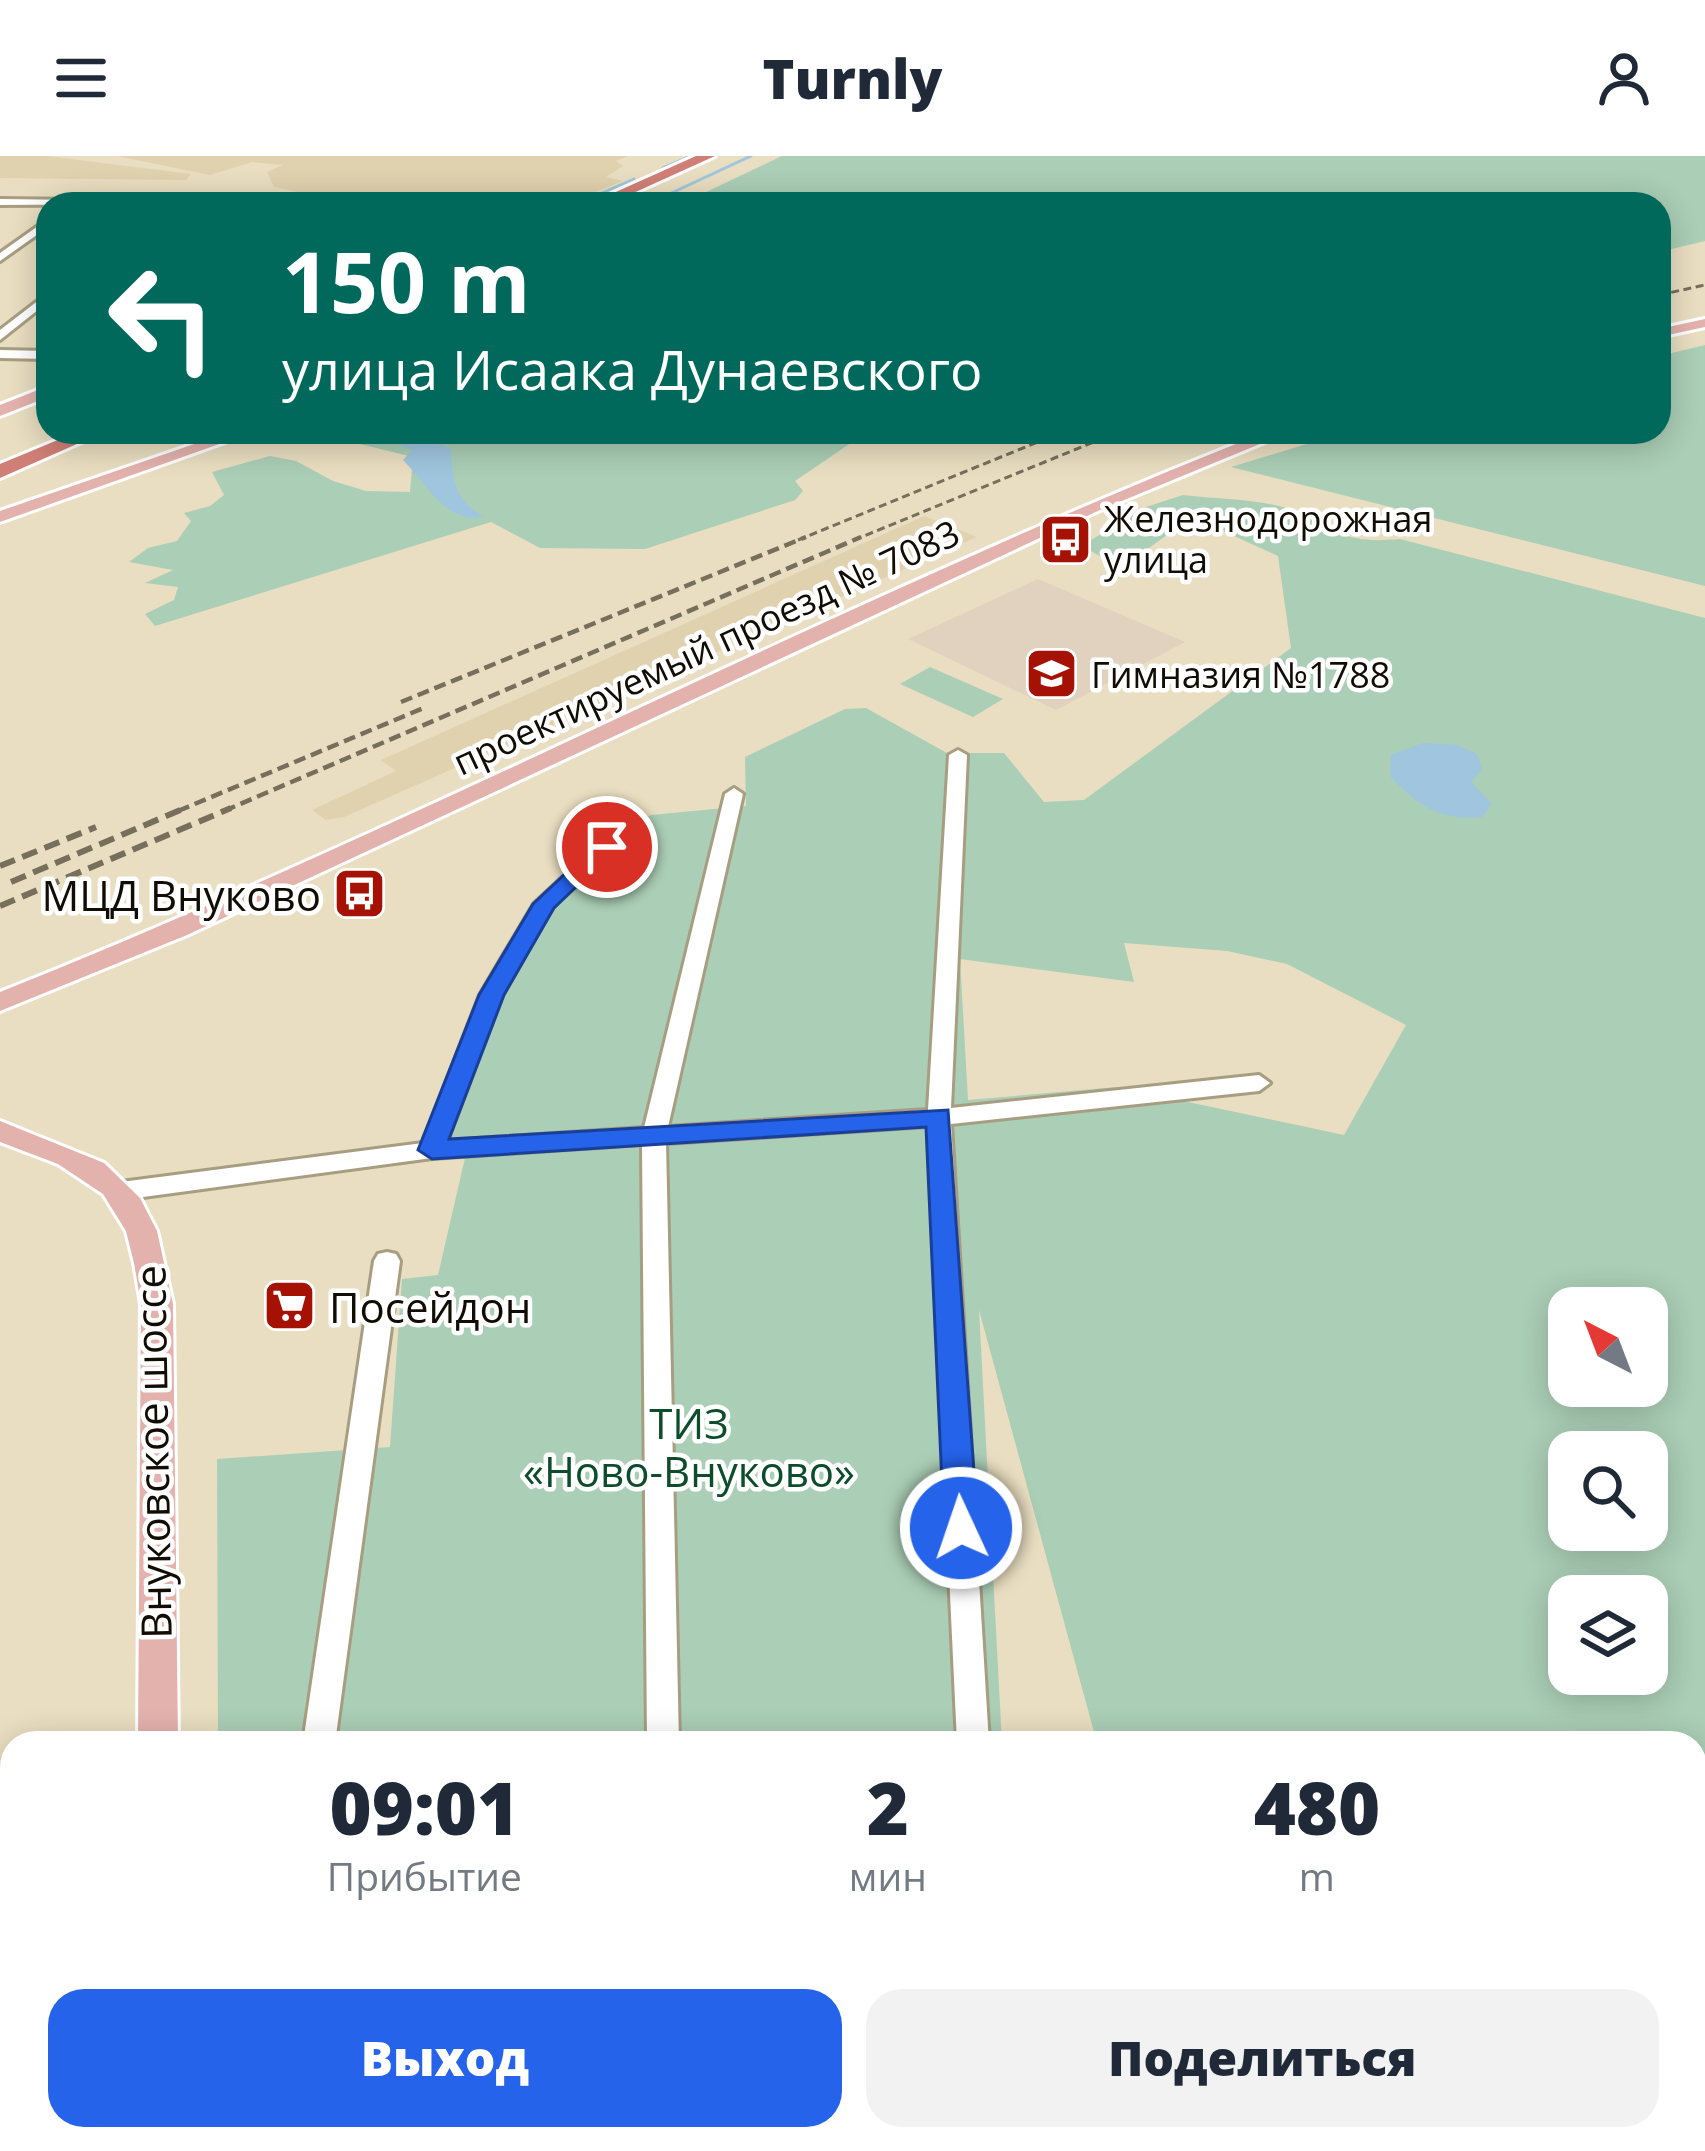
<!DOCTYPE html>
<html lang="ru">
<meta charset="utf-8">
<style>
body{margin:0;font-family:"Open Sans",sans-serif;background:#f2f2f3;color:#1f2937;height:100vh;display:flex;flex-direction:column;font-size:45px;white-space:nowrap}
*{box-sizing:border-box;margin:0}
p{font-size:39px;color:#747a83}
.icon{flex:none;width:66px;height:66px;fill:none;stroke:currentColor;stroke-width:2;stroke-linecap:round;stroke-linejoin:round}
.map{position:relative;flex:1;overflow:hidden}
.side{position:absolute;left:0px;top:1575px;width:1707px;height:420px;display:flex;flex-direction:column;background:#fff;border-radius:36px 36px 0 0;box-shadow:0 6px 30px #0003}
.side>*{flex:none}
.guide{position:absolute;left:36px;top:36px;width:1635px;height:252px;border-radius:36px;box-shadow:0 6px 30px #0003;background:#00695c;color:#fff;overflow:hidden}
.needle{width:78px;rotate:318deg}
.tools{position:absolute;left:1548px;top:1131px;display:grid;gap:24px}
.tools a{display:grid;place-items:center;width:120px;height:120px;border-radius:24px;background:#fff;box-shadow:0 6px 30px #0003;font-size:60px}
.pin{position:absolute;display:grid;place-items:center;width:102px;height:102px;color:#fff;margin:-51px;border:6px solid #fff;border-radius:50%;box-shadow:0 3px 12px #0007}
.me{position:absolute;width:132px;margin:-66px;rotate:357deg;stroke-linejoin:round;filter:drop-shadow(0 0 9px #0008)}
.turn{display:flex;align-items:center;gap:42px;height:252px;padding:0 48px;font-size:54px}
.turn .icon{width:156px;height:156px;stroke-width:2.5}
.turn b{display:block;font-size:84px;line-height:102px}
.eta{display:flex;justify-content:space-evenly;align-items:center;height:204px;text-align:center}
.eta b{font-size:72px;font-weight:800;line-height:84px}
.cta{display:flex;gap:24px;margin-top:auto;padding:24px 48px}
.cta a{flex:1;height:138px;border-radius:36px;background:#2563eb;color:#fff;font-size:48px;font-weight:800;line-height:138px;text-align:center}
.cta a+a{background:#f2f2f3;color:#1f2937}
header{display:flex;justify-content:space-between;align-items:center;height:156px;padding:0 48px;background:#fff;font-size:54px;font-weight:800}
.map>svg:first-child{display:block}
.built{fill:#e0d2ae}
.education{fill:#e0d2bf}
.green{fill:#abceb6;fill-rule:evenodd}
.water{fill:#9fc6de}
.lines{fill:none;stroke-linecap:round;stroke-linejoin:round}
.stream{stroke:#9fc6de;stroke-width:3}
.minor-casing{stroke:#a79d81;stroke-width:6}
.major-casing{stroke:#fff;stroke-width:6}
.highway-casing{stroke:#fff;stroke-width:6}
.minor{fill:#fff;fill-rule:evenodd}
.major{fill:#e3b2ad;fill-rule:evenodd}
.highway{fill:#d07f76;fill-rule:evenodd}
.rail-far2{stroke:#766f5c;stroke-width:3;stroke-dasharray:8 4.5;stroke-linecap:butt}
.rail-far1{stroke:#766f5c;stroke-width:4.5;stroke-dasharray:12 6;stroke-linecap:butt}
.rail{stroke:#766f5c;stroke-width:6;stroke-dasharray:16 8;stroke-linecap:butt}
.route{fill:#2563eb;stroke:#184099;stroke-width:3}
.labels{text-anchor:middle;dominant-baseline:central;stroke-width:9;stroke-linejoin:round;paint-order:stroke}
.far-poi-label{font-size:36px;fill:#110d04;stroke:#fff;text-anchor:start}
.far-street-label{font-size:36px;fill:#110d04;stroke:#fff}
.poi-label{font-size:42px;fill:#110d04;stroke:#fff;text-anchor:end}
.park-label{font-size:42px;fill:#0e4d2b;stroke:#fff}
.street-label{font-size:42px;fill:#110d04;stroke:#fff}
</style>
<header><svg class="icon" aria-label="menu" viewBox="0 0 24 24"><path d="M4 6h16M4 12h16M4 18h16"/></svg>Turnly<svg class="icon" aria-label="person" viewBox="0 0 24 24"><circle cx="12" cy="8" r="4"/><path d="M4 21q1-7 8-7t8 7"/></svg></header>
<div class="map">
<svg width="1705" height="1995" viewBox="0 0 1705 1995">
<rect width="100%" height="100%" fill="#e9dec1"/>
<!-- built -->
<g class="built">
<path d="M0,0H46L191,18L186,24L0,22Z"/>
<path d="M117,0H628L616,5L623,10L606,21L623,25L564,48H353L274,31L267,16L283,9L252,6L210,19Z"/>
<path d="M924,360L977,381L344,661L326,664L312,654L396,615L381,604Z"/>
</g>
<!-- education -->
<path class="education" d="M1038,423L1185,486L1056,554L908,483Z"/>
<!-- green -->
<g class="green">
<path d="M782,0H1705V85L1659,96V48H681Z"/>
<path d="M1705,189V430L1231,311L1346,276H1659V200Z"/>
<path d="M324,276H867L795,325L803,335L795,344L645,393L540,392L491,366L155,470L145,458L174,444L178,431L145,427L173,414L129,406L148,392L177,385L191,365L184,357L210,350L224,339L212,316L270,300L296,305L333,325L366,335L410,336L413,301L360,288L356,277Z"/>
<path d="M1183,339C1213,343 1268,343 1294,355C1340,376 1346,388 1400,383L1705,462V1809L1695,1808V1587H1097L979,1154L1002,1587H218L217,1303L390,1291L402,1123L438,1119L465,1002L424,982L476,844L526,763L581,699L651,659L746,650L745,601L845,553L866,552L947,597H1004L1044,646L1084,644L1291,492L1278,400L1192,361L1121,412L1082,390L1140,353ZM1124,787L1227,795L1287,808L1406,869L1344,979L1117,931L968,944L960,803L1134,826ZM1569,1152H1647V1230H1569ZM1569,1296H1647V1374H1569ZM1569,1440H1647V1518H1569Z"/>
<path d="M930,511L1003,543L973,561L900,528Z"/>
<path d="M181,1983H1108L1109,1995H889L883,1984L179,1995Z"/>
</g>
<!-- water -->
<g class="water">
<path d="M371,276H417L451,293C452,325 455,343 483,361C446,368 426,327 403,304L412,294Z"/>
<path d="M1423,587L1457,589L1477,598L1482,613L1471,626L1492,648L1482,661C1440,665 1418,650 1390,620L1391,599Z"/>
</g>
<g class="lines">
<!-- stream -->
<g class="stream">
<path d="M663,12L691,0"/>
<path d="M577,48L634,23"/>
<path d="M648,48L751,0"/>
</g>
<defs>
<g id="minor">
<path d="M0,43L156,45L161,48L0,49Z"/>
<path d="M48,63V71L0,105V97Z"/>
<path d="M48,137V146L0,184V174Z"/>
<path d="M0,194L48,195V203L0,202Z"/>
<path d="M958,594L967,599L951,952L1259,919L1270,927L1259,935L951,968L989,1587H957L928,970L666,987L679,1587H647L642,988L432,1002L121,1044L109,1035L121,1026L423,987L480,839L534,748L600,687L607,685L617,691L552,751L502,839L447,985L644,972L725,638L734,632L743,638L668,971L928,954L949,599Z"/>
<path d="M387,1096L396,1098L400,1105L335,1587H303L374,1105L378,1098Z"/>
<path d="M893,1983H931L928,1995H890Z"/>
</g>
<g id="major">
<path d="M1705,163V171L1659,181V173Z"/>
<path d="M48,230V241L0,260V249Z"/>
<path d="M229,276H253L0,366V355Z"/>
<path d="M1266,276H1289L1100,354L187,779L0,855V836C429,665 836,445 1266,276Z"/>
<path d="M0,965L104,1007L140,1042L157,1075L173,1148L178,1587H138L141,1148L134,1107L126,1075L103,1038L58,1008L0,986Z"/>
<path d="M112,1983H160L157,1995H109Z"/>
</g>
<g id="highway">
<path d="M696,0H715L609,48H589Z"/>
<path d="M77,276H104L0,322V308Z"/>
</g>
</defs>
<!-- minor casing -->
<use href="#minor" class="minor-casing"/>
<!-- major casing -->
<use href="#major" class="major-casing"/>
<!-- highway casing -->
<use href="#highway" class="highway-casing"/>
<!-- minor -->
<use href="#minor" class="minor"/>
<!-- major -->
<use href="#major" class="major"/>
<!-- highway -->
<use href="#highway" class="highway"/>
<!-- rail-far2 -->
<g class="rail-far2">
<path d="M1659,139L1705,129"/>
<path d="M798,384L1062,276"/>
<path d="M854,384L1118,276"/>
</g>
<!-- rail-far1 -->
<g class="rail-far1">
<path d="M401,546L806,381"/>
<path d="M178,655L426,551"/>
<path d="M224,655L861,381"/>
</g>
<!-- rail -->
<g class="rail">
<path d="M0,710L96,671"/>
<path d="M11,726L185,652"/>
<path d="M0,750L231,652"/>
</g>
</g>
<!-- route -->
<path class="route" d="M607,684L618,691L554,752L504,839L449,983L948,954L978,1372L973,1383L961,1387L949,1383L944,1372L926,971L432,1003L418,994L479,839L533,748L599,686Z"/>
<!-- icons -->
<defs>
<symbol id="bus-square" viewBox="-11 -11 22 22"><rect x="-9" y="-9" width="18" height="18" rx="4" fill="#a51203" stroke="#fff"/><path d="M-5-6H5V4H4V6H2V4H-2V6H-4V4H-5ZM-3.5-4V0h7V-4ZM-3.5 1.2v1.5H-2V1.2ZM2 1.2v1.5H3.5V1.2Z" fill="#fff"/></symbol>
<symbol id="school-square" viewBox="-11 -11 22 22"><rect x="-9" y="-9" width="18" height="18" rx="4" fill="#a51203" stroke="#fff"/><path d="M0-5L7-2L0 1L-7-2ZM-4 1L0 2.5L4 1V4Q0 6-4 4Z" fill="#fff"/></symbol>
<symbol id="supermarket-square" viewBox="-11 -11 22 22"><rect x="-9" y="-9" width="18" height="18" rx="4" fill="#a51203" stroke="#fff"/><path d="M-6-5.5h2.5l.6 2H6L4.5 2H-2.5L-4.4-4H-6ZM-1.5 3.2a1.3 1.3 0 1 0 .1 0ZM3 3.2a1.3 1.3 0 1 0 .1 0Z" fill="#fff"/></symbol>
</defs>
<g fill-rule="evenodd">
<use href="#bus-square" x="1036" y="354" width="59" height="59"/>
<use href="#school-square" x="1022" y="488" width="59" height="59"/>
<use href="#bus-square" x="330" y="708" width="59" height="59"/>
<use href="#supermarket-square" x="260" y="1120" width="59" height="59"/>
</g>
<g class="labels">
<!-- far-poi labels -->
<g class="far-poi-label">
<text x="1104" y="362">Железнодорожная<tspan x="1104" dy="41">улица</tspan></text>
<text x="1091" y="518">Гимназия №1788</text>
</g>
<!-- far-street labels -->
<g class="far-street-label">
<text transform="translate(706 491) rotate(-25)">проектируемый проезд № 7083</text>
</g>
<!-- poi labels -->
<g class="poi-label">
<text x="321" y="738">МЦД Внуково</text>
<text x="329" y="1150" text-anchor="start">Посейдон</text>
</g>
<!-- park labels -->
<g class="park-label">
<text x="689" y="1266">ТИЗ<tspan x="689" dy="48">«Ново-Внуково»</tspan></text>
</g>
<!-- street labels -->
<g class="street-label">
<text transform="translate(152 1296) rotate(-91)">Внуковское шоссе</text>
</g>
</g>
</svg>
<div class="tools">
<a><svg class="needle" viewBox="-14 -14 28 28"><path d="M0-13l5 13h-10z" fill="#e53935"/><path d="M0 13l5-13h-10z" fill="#747a83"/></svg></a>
<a><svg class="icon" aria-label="search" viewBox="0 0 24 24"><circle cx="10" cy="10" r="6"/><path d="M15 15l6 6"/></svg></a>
<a><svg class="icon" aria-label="layers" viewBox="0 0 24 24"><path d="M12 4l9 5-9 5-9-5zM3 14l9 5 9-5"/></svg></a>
</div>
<div class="pin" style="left:607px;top:691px;background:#d93025"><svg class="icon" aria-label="arrive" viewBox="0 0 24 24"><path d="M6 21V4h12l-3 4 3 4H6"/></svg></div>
<svg class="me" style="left:961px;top:1372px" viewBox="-20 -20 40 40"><circle r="17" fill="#2563eb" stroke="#fff" stroke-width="3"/><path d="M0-11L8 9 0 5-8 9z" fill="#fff"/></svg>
<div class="guide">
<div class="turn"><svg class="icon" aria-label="left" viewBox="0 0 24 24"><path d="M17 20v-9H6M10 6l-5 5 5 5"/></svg><div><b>150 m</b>улица Исаака Дунаевского</div></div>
</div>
<section class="side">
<div class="eta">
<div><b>09:01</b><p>Прибытие</p></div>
<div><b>2</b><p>мин</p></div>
<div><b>480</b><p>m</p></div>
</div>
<div class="cta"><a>Выход</a><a>Поделиться</a></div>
</section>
</div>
